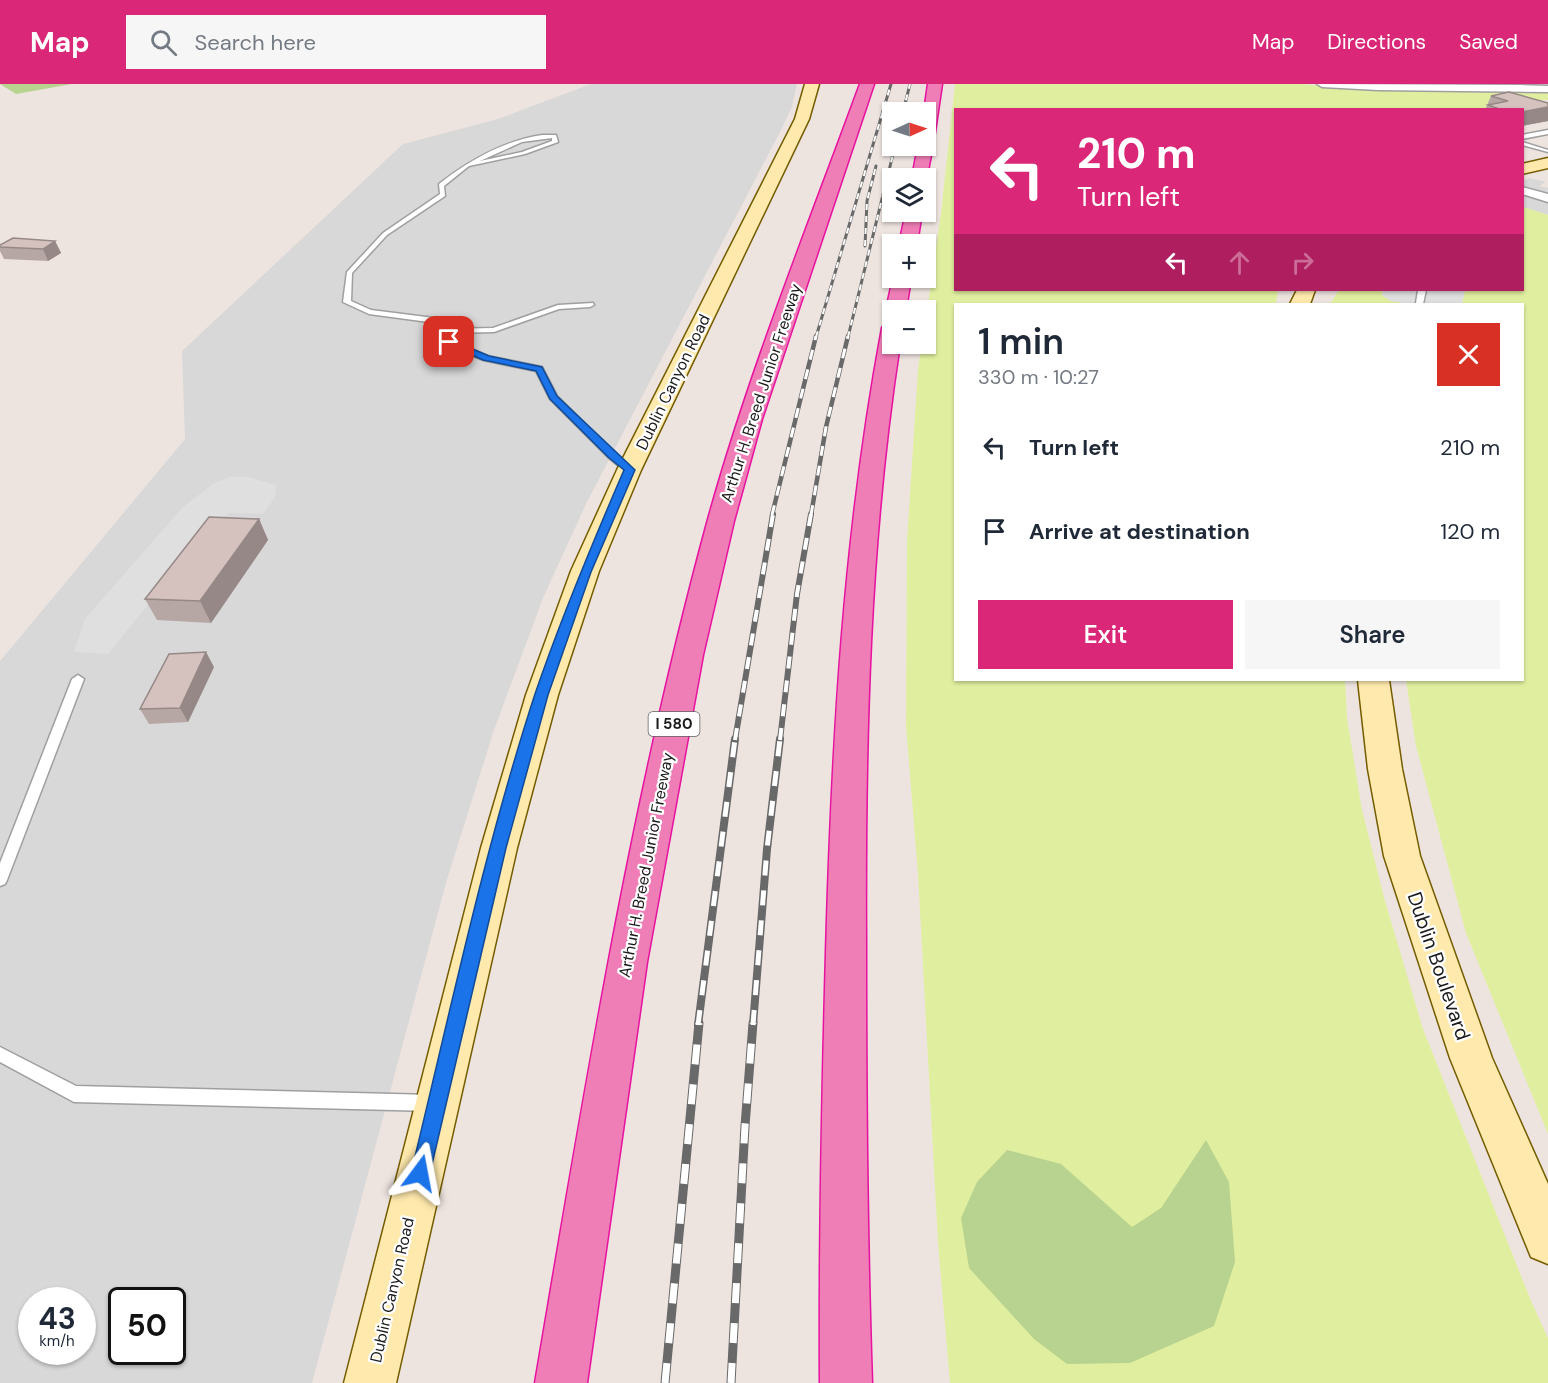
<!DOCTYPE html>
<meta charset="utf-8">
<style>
body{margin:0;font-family:"DM Sans",sans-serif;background:#f6f6f7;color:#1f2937;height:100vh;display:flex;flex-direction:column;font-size:22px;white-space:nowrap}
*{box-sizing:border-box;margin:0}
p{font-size:20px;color:#747a83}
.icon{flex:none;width:33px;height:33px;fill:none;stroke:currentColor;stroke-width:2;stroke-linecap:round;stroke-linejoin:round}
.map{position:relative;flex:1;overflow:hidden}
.panel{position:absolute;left:954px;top:219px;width:570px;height:378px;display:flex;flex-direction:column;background:#fff;border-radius:0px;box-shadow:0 2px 4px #0004}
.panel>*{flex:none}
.top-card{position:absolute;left:954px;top:24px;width:570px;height:183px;border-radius:0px;box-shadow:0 2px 4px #0004;background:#db2777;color:#fff;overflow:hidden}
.needle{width:39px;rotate:87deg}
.tools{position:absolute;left:882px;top:18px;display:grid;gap:12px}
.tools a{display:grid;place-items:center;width:54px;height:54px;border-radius:0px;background:#fff;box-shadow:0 2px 4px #0004;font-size:30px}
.speed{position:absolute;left:18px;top:1203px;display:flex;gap:12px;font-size:30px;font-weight:700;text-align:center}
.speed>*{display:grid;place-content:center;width:78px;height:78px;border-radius:50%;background:#fff;box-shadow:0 2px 4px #0004;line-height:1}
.speed small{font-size:15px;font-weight:400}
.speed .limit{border:3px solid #111;border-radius:9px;background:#fff;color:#111}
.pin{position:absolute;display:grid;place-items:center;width:51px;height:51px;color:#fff;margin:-26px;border-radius:12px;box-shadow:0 3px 9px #0006}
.me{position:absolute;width:66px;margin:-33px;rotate:13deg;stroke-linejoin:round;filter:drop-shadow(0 0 4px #0008)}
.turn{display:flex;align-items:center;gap:21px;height:126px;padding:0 24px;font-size:27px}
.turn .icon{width:78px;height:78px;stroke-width:2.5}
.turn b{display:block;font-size:42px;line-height:51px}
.lanes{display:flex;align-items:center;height:57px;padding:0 24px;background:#0003;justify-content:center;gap:30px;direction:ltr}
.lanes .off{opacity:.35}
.round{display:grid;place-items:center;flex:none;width:63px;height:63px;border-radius:0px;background:#f6f6f7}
.headline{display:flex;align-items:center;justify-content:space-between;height:102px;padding:0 24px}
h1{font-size:36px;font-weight:600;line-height:45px}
.primary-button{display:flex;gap:12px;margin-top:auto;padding:12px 24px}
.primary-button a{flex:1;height:69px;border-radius:0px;background:#db2777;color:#fff;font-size:24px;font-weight:600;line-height:69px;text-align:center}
.primary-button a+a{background:#f6f6f7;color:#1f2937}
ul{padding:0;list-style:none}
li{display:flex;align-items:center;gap:18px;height:84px;padding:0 24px}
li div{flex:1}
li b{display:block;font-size:22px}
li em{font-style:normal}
header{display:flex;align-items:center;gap:36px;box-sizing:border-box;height:84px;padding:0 30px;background:#db2777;color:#fff}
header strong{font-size:28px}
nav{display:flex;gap:33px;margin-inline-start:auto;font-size:21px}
.search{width:420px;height:54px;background:#f6f6f7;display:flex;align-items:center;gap:15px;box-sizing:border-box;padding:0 21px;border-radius:0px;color:#747a83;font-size:22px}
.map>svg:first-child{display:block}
.residential{fill:#d9d8d8;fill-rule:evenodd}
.grass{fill:#e0ef9f}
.forest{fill:#b8d28f}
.parking{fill:#dfdfdf}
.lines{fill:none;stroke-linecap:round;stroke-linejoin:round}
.lane-casing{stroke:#9f9f9f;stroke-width:3}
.street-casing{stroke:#9f9f9f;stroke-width:3}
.secondary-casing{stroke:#745c00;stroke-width:3}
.highway-casing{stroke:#e7129f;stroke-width:3}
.lane{fill:#fff;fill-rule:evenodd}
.street{fill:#fff;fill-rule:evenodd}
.secondary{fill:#ffe9ac;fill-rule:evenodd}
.highway{fill:#ef7eb7;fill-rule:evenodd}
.rail-far4-casing{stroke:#696969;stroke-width:3}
.rail-far3-casing{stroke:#696969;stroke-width:4.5}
.rail-far2-casing{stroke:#696969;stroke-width:6}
.rail-far1-casing{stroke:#696969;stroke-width:8}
.rail-casing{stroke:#696969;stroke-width:9}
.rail-far4{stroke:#fff;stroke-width:2;stroke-dasharray:6;stroke-linecap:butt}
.rail-far3{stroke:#fff;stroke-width:3;stroke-dasharray:10;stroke-linecap:butt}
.rail-far2{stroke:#fff;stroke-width:4;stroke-dasharray:12;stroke-linecap:butt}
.rail-far1{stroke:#fff;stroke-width:5;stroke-dasharray:15;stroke-linecap:butt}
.rail{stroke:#fff;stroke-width:7;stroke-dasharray:20;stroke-linecap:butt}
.wall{fill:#b7a7a4}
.shaded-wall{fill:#958886}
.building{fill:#d5c2bf;stroke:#958886;stroke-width:1.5}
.route{fill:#1a73e8;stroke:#114b97;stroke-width:1.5}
.labels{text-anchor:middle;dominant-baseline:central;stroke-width:4.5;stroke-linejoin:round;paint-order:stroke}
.shield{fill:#fff;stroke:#5f5f5f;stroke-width:1.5}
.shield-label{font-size:15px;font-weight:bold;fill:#1b1b1b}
.street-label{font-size:16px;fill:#1b1b1b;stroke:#fff}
.near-street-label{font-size:20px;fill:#1b1b1b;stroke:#fff}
</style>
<header>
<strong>Map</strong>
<div class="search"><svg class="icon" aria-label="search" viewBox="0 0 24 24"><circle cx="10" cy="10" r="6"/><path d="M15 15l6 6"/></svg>Search here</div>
<nav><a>Map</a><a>Directions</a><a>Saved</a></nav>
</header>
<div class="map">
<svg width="1548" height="1299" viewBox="0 0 1548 1299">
<rect width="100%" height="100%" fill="#eee4df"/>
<!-- residential -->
<g class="residential">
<path d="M591,0H797L792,23L780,48L586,420L543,514L493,649L446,799L312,1299H0V577L185,355L182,267L403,60L498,35ZM32,1216H82V1268H32ZM122,1216H172V1268H122Z"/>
<path d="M1530,94L1546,98L1539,102L1548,104V131L1523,123L1522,97Z"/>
</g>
<!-- grass -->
<g class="grass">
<path d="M955,0H1303L1330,3L1523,6L1548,9V16L1516,17L1478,26H956V206H1278L1276,220H956V596H1345L1347,634L1362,726L1385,817L1423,945L1531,1217L1548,1254V1299H950L938,1159L918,790L906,642L907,458L918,285L922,260H926V235L941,129Z"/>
<path d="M1523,123L1548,131V1050L1466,849L1416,662L1406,596H1522V220H1462L1465,206H1522Z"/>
<path d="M1339,206H1383L1382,211L1390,216L1409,220H1330Z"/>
</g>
<!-- forest -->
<g class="forest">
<path d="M0,0H72L16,10Z"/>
<path d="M1206,1056L1229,1098L1235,1178L1214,1242L1130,1279L1067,1280L1034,1255L969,1184L961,1134L977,1098L1007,1066L1061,1080L1132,1143L1161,1124Z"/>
</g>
<!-- parking -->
<g class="parking">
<path d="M1383,206H1465L1462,220H1409L1390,217L1382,211Z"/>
<path d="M228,393H248L276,401L275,413L263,430L229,429L214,439L108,570L74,568L85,535L182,424L213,400Z"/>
</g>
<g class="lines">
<defs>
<g id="lane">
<path d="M1548,46V50L1522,55V51Z"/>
<path d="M542,51H556L558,58L525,70L469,82L444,102L445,112L387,151L352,189L351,217L371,226L442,235L446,245L493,244L558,221L593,219L594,221L590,223L559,225L494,248L449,249L452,257L488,272L542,283L557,312L614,369L632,384V388H626L608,373L550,315L536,287L483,276L446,260L436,239L369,230L343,218L347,188L383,149L440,110L439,100C470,76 503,57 542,51ZM552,54V57L522,68L480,77L522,58Z"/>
<path d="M1522,58L1548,66V68L1522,61Z"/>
<path d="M1418,206H1426L1423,220L1416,219Z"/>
<path d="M78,591L84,595L7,796L5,800L0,802V779L72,595Z"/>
<path d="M0,963L76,1002L433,1011L439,1013L441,1019L439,1025L433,1027L74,1018L0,978Z"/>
</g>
<g id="street">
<path d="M1317,0L1520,1L1548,2V8L1378,6L1322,3Z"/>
<path d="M1522,103L1548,110V118L1522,110Z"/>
</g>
<g id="secondary">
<path d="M805,0H819L809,35L641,386L599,487L558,611L517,764L396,1299H344L481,764L526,611L571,487L617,386L795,35Z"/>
<path d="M1548,74V84L1522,90V80Z"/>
<path d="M1297,206H1315L1310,220H1290Z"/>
<path d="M1358,596H1389L1402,685L1420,772L1492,974L1548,1100V1180L1531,1173L1450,974L1384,772L1368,685Z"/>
</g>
<g id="highway">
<path d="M860,0H874L762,335L734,437L703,571L647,878L587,1299H535C584,1011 630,722 707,439C748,290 807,145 860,0Z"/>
<path d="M928,0H942L933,61L926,97V94H912L918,62H926L924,28Z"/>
<path d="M906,128H922L917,160H899Z"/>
<path d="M893,194H911L906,226H892V231L886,226Z"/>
<path d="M892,238V260H900C869,459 865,658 866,860C866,1006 867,1153 872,1299H820C819,1155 822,1012 826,868C832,656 843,453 882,244L885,240Z"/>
</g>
</defs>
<!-- lane casing -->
<use href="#lane" class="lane-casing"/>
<!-- street casing -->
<use href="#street" class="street-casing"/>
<!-- secondary casing -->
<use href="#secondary" class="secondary-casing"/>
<!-- highway casing -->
<use href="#highway" class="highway-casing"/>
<!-- lane -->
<use href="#lane" class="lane"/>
<!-- street -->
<use href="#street" class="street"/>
<!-- secondary -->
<use href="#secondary" class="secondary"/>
<!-- highway -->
<use href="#highway" class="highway"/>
<defs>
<g id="rail-far4">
<path d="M903,28L910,0"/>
<path d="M865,162L867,117L876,82"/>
<path d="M816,253L891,0"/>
<path d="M848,253L895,62"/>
</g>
<g id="rail-far3">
<path d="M772,431L816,252"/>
<path d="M811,431L826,343L848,252"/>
</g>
<g id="rail-far2">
<path d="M735,656L773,430"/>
<path d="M780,656L797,510L811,430"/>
</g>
<g id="rail-far1">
<path d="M698,941L735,655"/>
<path d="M753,941L767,765L780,655"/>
</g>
<g id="rail">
<path d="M665,1299L699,939"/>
<path d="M731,1299L745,1042L753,939"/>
</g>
</defs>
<!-- rail-far4 casing -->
<use href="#rail-far4" class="rail-far4-casing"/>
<!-- rail-far3 casing -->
<use href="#rail-far3" class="rail-far3-casing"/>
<!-- rail-far2 casing -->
<use href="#rail-far2" class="rail-far2-casing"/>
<!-- rail-far1 casing -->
<use href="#rail-far1" class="rail-far1-casing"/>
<!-- rail casing -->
<use href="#rail" class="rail-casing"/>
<!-- rail-far4 -->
<use href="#rail-far4" class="rail-far4"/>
<!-- rail-far3 -->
<use href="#rail-far3" class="rail-far3"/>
<!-- rail-far2 -->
<use href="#rail-far2" class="rail-far2"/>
<!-- rail-far1 -->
<use href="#rail-far1" class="rail-far1"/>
<!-- rail -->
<use href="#rail" class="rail"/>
</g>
<!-- wall -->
<g class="wall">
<path d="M1509,8L1548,37L1522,42V26H1485L1491,12Z"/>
<path d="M55,157L61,169L48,177L4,175L0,167V161Z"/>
<path d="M259,435L268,456L211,539L157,536L145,515Z"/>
<path d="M214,583L188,638L149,640L140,625Z"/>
</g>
<!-- shaded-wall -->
<g class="shaded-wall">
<path d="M1548,23V37L1522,42V28Z"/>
<path d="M55,157L61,169L48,177L43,165Z"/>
<path d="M259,435L268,456L211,539L200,517Z"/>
<path d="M206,568L214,583L188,638L180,624Z"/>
</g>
<!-- building -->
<g class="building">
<path d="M1509,8L1548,19V23L1522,28V26H1502L1488,21L1508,17L1491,12Z"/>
<path d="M13,154L55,157L43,165L0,163V161Z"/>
<path d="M209,433L259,435L200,517L145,515Z"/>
<path d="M206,568L180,624L140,625L169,570Z"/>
</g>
<!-- route -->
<path class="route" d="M449,255L489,272L542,283L557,312L635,386L591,488L548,611L506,764L430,1089L427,1096L420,1099L413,1096L411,1089C450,929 484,766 535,610C561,534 592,460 624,386L608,373L550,315L536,287L483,276L446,260L445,258Z"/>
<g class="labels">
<!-- shield labels -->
<rect class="shield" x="648.5" y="628" width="51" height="24" rx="4.5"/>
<g class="shield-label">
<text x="674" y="640">I 580</text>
</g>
<!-- street labels -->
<g class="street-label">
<text transform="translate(673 298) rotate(-64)">Dublin Canyon Road</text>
<text transform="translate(761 309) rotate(-72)">Arthur H. Breed Junior Freeway</text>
<text transform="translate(646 781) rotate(-79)">Arthur H. Breed Junior Freeway</text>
<text transform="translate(392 1206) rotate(-77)">Dublin Canyon Road</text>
</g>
<!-- near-street labels -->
<g class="near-street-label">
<text transform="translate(1439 882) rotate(71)">Dublin Boulevard</text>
</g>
</g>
</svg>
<div class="tools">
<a><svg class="needle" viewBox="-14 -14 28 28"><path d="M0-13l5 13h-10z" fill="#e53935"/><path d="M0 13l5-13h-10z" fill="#747a83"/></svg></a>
<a><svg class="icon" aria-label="layers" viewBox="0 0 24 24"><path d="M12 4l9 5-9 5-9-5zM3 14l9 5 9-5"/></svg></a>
<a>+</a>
<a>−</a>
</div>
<div class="speed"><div>43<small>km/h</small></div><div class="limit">50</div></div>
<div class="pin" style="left:449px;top:258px;background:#d93025"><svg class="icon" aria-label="arrive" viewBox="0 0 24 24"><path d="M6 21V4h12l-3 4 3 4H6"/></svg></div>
<svg class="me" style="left:420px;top:1089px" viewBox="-20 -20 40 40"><path d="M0-17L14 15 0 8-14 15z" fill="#1a73e8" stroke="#fff" stroke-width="4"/></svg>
<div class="top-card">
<div class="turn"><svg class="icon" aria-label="left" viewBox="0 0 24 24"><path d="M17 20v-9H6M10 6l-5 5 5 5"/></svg><div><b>210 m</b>Turn left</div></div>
<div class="lanes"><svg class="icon" aria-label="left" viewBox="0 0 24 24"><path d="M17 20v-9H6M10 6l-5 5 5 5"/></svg><svg class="icon off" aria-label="ahead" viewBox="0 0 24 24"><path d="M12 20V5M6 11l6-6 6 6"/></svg><svg class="icon off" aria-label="right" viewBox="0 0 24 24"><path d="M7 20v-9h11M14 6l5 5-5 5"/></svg></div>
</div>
<section class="panel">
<div class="headline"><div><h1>1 min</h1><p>330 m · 10:27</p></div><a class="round" style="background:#d93025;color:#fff"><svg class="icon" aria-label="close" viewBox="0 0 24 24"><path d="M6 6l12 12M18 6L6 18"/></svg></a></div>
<ul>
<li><svg class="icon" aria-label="left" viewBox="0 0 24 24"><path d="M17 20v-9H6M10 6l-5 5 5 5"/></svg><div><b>Turn left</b></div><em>210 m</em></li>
<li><svg class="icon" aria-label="arrive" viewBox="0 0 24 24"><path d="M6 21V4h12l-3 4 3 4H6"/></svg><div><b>Arrive at destination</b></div><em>120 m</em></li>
</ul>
<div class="primary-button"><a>Exit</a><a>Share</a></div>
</section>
</div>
